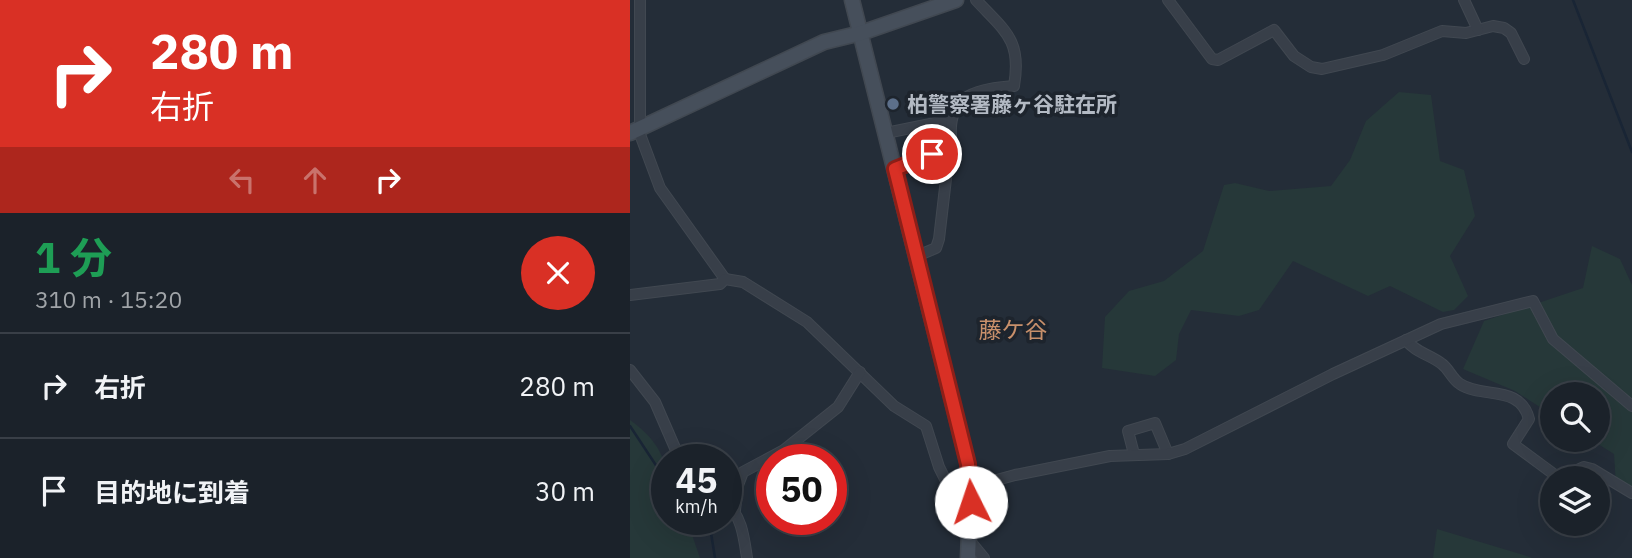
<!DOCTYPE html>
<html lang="ja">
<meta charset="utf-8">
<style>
body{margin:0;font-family:"IBM Plex Sans","Noto Sans JP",sans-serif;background:#282f36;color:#f1f3f6;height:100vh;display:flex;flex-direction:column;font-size:26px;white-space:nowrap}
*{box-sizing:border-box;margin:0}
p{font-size:23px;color:#a0a4a8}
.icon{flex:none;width:38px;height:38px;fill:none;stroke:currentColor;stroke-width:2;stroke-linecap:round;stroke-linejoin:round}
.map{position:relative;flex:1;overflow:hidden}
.sheet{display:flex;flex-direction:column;background:#1b222a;width:630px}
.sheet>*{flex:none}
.banner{background:#d93025;color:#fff;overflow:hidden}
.buttons{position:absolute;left:910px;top:382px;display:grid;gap:14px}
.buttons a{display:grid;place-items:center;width:70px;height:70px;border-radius:50%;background:#1b222a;box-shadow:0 7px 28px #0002,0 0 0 2px #393f47;font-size:35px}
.speed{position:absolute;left:21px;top:444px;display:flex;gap:14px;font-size:35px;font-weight:700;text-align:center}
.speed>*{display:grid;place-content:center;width:91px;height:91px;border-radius:50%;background:#1b222a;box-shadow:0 7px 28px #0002,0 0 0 2px #393f47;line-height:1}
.speed small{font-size:18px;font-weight:400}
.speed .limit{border:10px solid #d22;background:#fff;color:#111}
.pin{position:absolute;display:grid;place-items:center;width:60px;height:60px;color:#fff;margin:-30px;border:4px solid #fff;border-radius:50%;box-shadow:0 2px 7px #0007}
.me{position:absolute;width:77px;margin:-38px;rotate:356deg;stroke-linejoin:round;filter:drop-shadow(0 0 5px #0008)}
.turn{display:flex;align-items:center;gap:24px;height:147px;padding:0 35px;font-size:32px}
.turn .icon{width:91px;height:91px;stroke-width:2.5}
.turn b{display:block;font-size:49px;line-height:60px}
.lanes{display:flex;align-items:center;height:66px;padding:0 35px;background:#0003;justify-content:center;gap:35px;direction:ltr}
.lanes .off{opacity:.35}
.round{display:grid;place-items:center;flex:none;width:74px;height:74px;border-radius:37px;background:#282f36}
.headline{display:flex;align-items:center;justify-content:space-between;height:119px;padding:0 35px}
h1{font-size:42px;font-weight:700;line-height:52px;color:#1e9e55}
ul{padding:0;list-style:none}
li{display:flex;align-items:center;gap:21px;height:105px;padding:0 35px;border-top:2px solid #393f47}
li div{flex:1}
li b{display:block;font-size:26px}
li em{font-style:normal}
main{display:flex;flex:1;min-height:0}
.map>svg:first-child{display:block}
.green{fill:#263839}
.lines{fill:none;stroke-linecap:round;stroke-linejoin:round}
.stream{stroke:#192535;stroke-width:2.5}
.street-casing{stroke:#414851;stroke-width:12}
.secondary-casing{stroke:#414851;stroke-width:17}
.street{stroke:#383f49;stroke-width:10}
.secondary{stroke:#464f5b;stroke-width:14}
.route-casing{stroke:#8d1f18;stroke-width:18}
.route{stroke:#d93025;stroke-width:12}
.service-dot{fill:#5c6f8a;stroke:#1d242d;stroke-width:2.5}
.labels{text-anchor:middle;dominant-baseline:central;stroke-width:7;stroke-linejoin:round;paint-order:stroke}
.poi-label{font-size:21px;font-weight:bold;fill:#b3bac4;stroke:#1d242d;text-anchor:start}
.neighbourhood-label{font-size:23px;fill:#c8906b;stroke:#1d242d}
</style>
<main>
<section class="sheet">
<div class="banner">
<div class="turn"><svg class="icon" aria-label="right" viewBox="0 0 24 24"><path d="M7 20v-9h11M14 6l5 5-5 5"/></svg><div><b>280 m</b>右折</div></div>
<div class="lanes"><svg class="icon off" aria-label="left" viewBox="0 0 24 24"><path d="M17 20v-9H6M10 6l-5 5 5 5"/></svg><svg class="icon off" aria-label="ahead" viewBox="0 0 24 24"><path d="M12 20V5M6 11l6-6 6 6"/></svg><svg class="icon" aria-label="right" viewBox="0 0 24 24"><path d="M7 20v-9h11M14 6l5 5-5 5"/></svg></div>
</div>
<div class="headline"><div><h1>1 分</h1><p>310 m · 15:20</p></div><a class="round" style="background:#d93025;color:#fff"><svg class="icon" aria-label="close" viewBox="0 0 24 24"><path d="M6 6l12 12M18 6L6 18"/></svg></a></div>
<ul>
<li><svg class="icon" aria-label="right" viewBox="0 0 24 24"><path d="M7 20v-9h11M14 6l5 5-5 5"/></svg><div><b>右折</b></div><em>280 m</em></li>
<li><svg class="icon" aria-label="arrive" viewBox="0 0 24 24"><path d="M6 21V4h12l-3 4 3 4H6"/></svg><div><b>目的地に到着</b></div><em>30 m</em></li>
</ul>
</section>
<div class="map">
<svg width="1002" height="558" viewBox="0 0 1002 558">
<rect width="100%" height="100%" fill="#242d38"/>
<!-- green -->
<g class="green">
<path d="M769,92L801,95L810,161L834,170L845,216L820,256L838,296L824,310L813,312L760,286L738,296L663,261L629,310L609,316L561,310L549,334L546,360L525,376L472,368L475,317L499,291L534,281L573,251L594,185L605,183L639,191L701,186L720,160L736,121Z"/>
<path d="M962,246L990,259L1002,285V489L986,486L984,454L960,439H968V394H922V415L885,391L833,369L854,321L953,288Z"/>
<path d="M0,420C42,451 37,472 37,520H57L70,558H0Z"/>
<path d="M807,529L900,557L902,558H803Z"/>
</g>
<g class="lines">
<!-- stream -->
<g class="stream">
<path d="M943,0L1002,152"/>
<path d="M0,426L37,482"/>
<path d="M74,520L81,533L85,558"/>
</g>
<defs>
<g id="street">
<path d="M10,0V128"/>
<path d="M538,0L582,59L588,60L644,30L664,56L681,67L692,69L753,55L812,31L836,33L863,26L874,28L881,33L894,59"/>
<path d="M834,0L848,30"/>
<path d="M8,129L30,188L95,279"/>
<path d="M256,133L320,120"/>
<path d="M265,169L320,147"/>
<path d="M287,256L306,248L309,239L321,136C318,93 350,89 384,86C392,40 375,31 346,0"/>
<path d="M0,295L90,284L95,279L113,282L177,322L264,406L296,426L309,467L338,525"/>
<path d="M776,340C786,353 799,354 812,364C819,369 822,379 830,384C852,399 890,384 899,419L883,444L929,478"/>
<path d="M0,370L25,402L45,448L54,460"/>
<path d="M504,454L498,431L525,423L538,454"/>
<path d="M930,478L954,467L962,469L1002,493"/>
<path d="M341,487L385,475L480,456L538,454L555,449L703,374L811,324L903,301L923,339L1002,406"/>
<path d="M96,503C112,516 114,538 117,558"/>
<path d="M105,510L108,485L113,472L154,450L208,407L230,372"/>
<path d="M340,541L354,558"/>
</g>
<g id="secondary">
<path d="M222,0L338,464L341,487L338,558"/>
<path d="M0,133L194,42L231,33L326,0"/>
</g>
</defs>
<!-- street casing -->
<use href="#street" class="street-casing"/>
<!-- secondary casing -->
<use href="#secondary" class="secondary-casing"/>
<!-- street -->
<use href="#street" class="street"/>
<!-- secondary -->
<use href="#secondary" class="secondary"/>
</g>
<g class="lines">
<defs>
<path id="route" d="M302,154L265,169L338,464L341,502"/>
</defs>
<!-- route casing -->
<use href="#route" class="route-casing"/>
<!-- route -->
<use href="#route" class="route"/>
</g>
<!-- markers -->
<circle class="service-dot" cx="263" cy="104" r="7"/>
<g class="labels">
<!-- poi labels -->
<g class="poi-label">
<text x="277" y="104">柏警察署藤ヶ谷駐在所</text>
</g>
<!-- neighbourhood labels -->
<g class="neighbourhood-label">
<text x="383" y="329">藤ケ谷</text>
</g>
</g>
</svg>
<div class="buttons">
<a><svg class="icon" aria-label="search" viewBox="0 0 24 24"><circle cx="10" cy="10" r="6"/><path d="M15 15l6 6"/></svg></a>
<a><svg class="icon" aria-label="layers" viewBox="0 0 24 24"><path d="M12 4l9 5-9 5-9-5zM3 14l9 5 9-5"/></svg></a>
</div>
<div class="speed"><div>45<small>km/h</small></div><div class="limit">50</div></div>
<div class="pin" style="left:302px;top:154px;background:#d93025"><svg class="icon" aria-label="arrive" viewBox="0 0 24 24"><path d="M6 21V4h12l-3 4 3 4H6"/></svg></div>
<svg class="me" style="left:341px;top:502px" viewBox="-20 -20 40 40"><circle r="19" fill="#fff"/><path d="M0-13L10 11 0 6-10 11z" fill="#d93025"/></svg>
</div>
</main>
